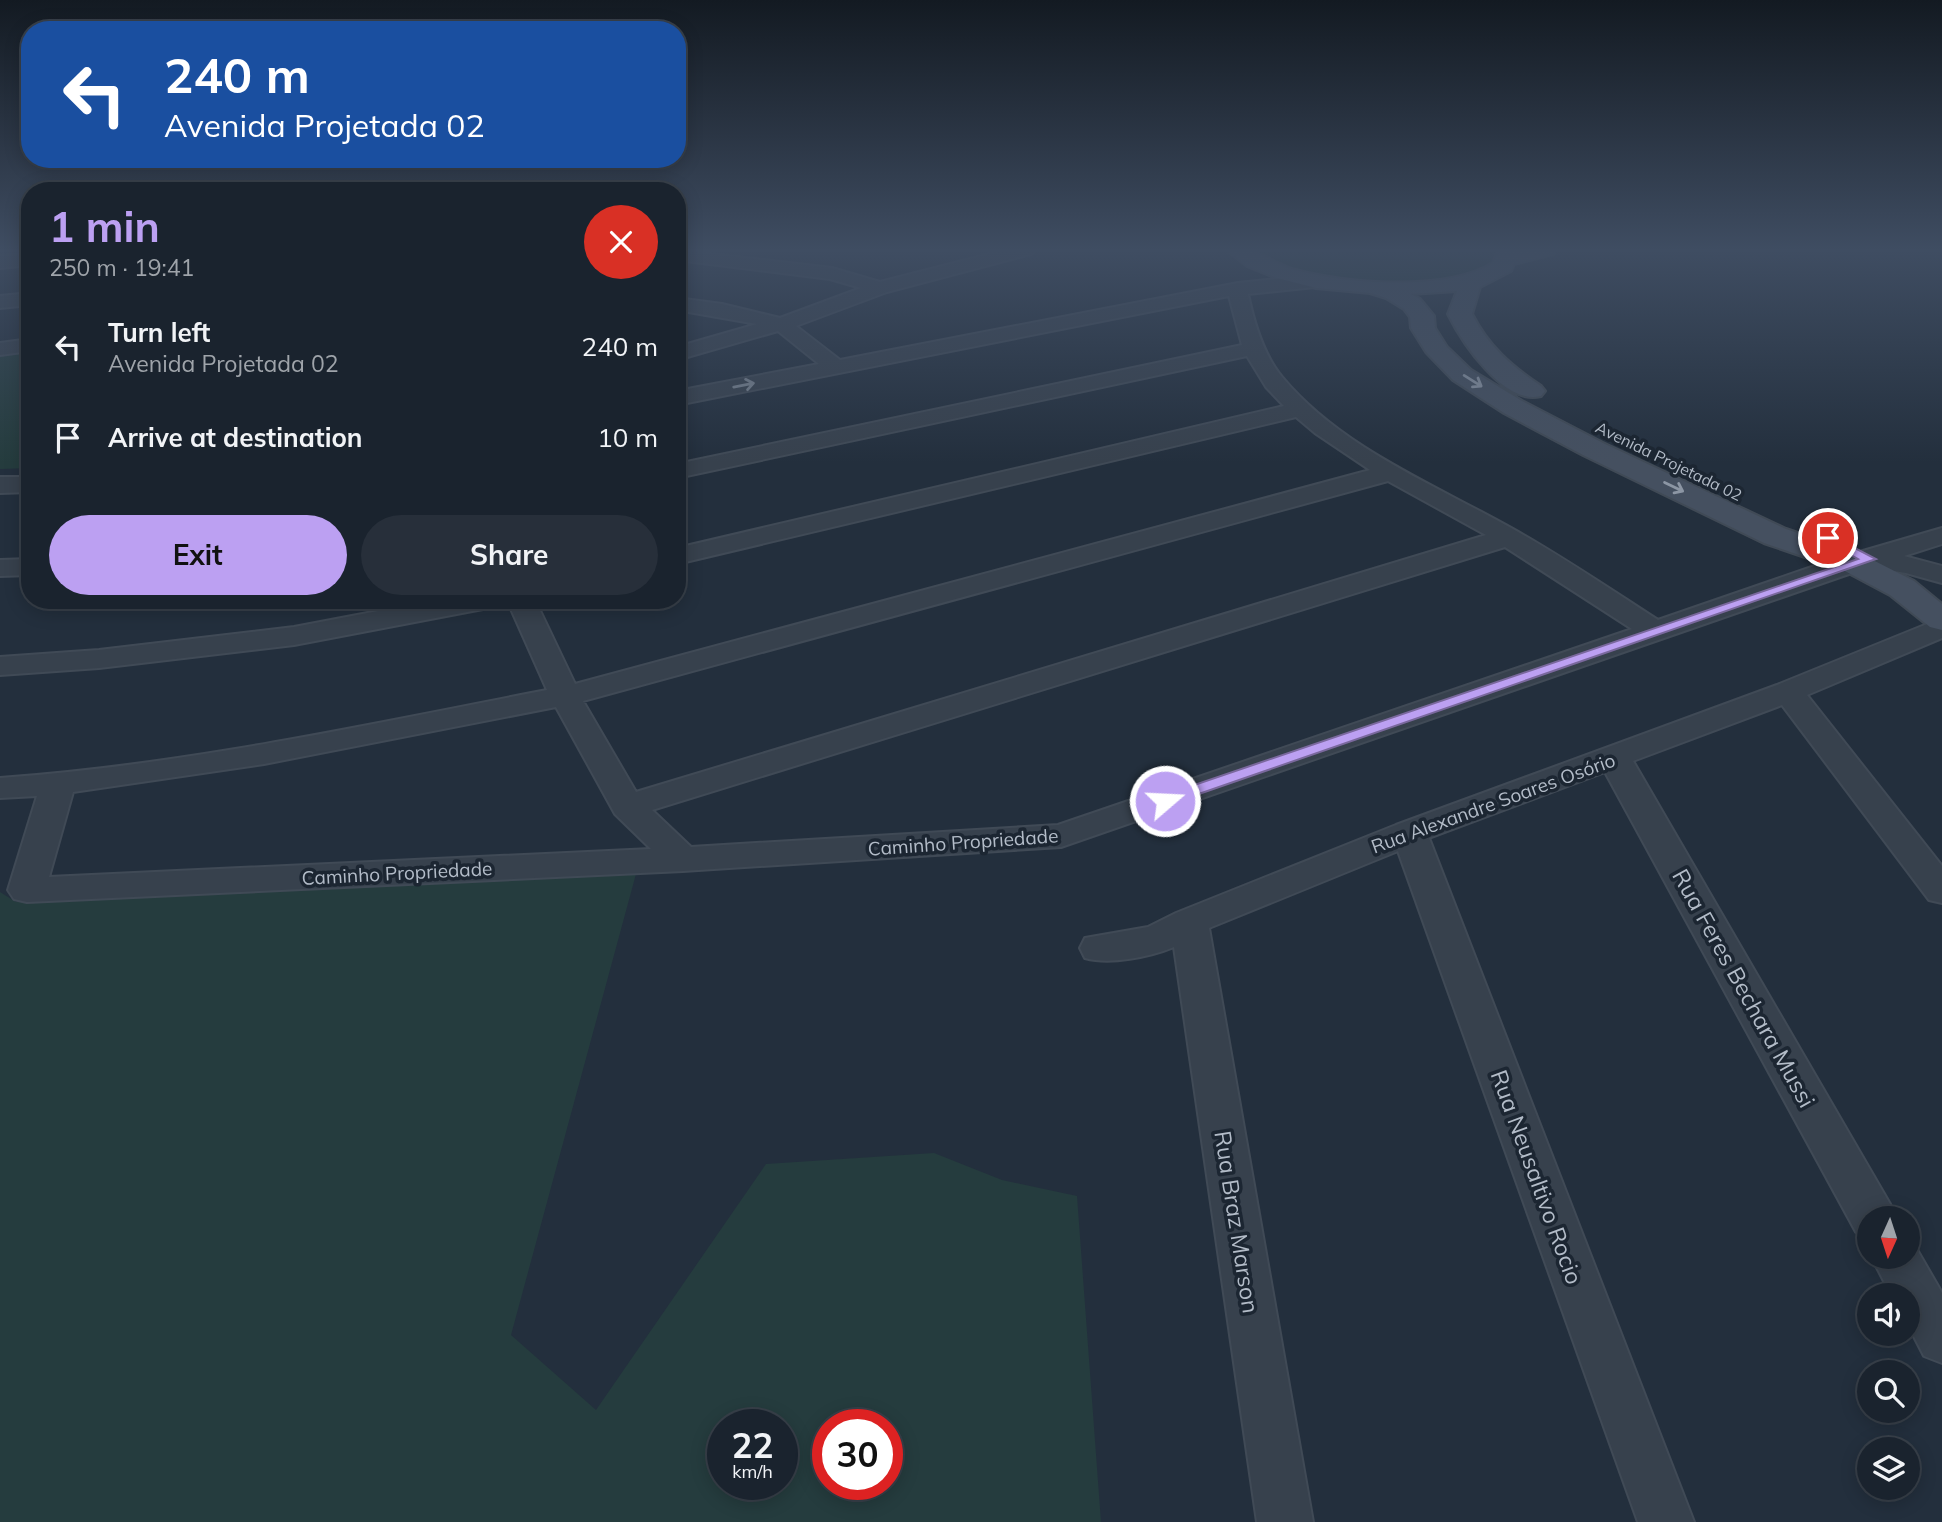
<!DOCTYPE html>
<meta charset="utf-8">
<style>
body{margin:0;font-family:Mulish,sans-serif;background:#272f3a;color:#f1f3f6;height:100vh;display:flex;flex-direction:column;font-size:26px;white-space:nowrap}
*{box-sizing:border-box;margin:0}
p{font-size:23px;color:#9fa4aa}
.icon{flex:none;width:38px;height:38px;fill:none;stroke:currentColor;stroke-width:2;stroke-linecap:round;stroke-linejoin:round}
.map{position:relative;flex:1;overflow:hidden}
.panel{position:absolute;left:21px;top:182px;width:665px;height:427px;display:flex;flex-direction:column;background:#1a232e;border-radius:28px;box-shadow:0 4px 18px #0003,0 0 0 2px #38404a}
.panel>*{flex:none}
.banner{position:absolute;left:21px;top:21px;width:665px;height:147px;border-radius:28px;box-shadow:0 4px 18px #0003,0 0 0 2px #38404a;background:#1a4fa0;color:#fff;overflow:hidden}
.needle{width:46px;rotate:183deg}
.controls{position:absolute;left:1857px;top:1206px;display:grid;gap:14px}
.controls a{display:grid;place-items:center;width:63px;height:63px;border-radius:50%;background:#1a232e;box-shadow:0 4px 18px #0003,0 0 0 2px #38404a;font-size:35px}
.speed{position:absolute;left:707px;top:1409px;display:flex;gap:14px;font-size:35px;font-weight:700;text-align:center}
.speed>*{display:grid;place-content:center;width:91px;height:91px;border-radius:50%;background:#1a232e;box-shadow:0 4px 18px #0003,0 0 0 2px #38404a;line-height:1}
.speed small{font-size:18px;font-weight:400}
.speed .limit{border:10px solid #d22;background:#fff;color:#111}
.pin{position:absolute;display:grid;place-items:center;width:60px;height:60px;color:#fff;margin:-30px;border:4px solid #fff;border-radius:50%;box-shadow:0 2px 7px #0007}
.me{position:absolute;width:77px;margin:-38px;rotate:71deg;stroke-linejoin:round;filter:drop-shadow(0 0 5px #0008)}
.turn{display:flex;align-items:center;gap:24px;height:147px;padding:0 28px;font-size:32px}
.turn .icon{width:91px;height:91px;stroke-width:2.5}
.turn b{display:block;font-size:49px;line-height:60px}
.round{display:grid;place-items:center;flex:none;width:74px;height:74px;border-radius:37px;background:#272f3a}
.overview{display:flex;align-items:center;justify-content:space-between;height:119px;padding:0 28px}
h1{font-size:42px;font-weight:700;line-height:52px;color:#bca0f2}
.action{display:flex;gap:14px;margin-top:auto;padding:14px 28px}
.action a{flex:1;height:80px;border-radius:42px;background:#bca0f2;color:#111;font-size:28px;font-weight:700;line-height:80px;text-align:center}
.action a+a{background:#272f3a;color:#f1f3f6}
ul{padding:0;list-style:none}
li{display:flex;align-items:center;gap:21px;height:91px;padding:0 28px}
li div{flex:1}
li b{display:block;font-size:26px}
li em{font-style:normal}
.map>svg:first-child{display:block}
.green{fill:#253c3e;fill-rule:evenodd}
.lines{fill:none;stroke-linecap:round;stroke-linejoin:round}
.street-casing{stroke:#404a56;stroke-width:4}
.secondary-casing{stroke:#404a56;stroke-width:4}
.street{fill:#37414d;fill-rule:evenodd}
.secondary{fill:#455060;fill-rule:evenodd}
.oneway{stroke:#8c96a4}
.oneway2{stroke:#7b8591}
.route{fill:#bca0f2;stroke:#7a689d;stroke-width:2}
.labels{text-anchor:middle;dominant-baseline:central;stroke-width:7;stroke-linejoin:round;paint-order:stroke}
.far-street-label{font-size:16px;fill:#b3bcc8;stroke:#1c2632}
.street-label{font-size:19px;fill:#b3bcc8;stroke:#1c2632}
.near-street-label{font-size:23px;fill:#b3bcc8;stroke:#1c2632}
</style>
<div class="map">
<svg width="1942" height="1522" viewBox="0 0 1942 1522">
<rect width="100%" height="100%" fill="#232f3d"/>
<!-- green -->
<g class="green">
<path d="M1250,250H1494C1496,292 1364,284 1336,280C1307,276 1273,267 1250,250Z"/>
<path d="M30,350V468L0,469V354Z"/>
<path d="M636,874L511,1335L596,1410L766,1164L934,1153L1002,1180L1077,1196L1101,1522H0V892L16,902ZM723,1424H782V1484H723ZM828,1424H887V1484H828Z"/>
</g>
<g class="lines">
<defs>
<g id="street">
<path d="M677,250L832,268L880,282L1005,250H1034L1031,254L887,292L796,326L840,360L1238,283L1315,275L1322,277L1324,281L1322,285L1315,287L1248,294C1254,323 1263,354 1282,377C1341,448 1435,485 1513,529C1563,557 1610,589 1658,620L1832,560L1942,528V544L1904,556L1942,566V583L1906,573L1869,567L1061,847L683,871L27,902L14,899L8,890L37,796L0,798V778C184,765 366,725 547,690L507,600H535L575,684L1370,470L1315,433L1296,417L677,564V548L1284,406L1266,387L1247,356L677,478V464L1242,345L1229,296L677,405V391L819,364L778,331L677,360V347L757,324L677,310V298L722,304L780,318L861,288L830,279L677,260ZM1388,481L1486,535L636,792L583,701ZM1505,547L1632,629L1058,825L691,847L652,810ZM556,707L615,814L651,849L49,877L73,792L264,764Z"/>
<path d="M30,254V265L0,268V256Z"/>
<path d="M30,293V305L0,308V296Z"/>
<path d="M30,339V351L0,355V343Z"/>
<path d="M0,477H30V492L0,493Z"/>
<path d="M30,559V575L0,576V560Z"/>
<path d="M436,600H497L493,606L483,609L294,645L99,668L0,675V657L99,650L294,627Z"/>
<path d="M1942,618V638L1807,695L1942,866V903L1929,900L1782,705L1633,761L1890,1204L1896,1218H1869V1236L1856,1232L1605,772L1429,838L1694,1522H1638L1398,851L1209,928L1313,1522H1257L1174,947C1150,957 1110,965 1085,958L1080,948L1085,938L1148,927L1176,913L1396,825L1777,685Z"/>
<path d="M1908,1240L1912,1241L1942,1293V1363L1924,1356L1908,1325V1295H1891L1871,1256H1908Z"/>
</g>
<path id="secondary" d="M1227,250C1233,250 1242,248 1248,250C1260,252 1278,265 1292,269C1344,284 1447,292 1493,263L1498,250H1556L1553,254L1514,264L1511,271L1480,287L1472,314C1488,346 1511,366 1541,386L1545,391L1541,396C1504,406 1462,342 1448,314L1457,291L1411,294L1420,299L1434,316L1435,328L1447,347L1471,370L1522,401L1603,443L1786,529L1865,556L1914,581L1942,604V630L1930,627L1890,595L1843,570L1764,543L1583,455L1504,413L1453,380L1426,352L1411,328L1410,317L1404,309L1386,298L1370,293L1316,288L1277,278L1247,266Z"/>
</defs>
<!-- street casing -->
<use href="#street" class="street-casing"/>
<!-- secondary casing -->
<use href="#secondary" class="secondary-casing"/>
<!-- street -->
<use href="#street" class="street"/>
<!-- secondary -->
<use href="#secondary" class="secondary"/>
</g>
<!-- one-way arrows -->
<defs><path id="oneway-shaft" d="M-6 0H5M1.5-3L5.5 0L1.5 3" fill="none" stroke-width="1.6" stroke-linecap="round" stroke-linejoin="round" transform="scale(1.75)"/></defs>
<g class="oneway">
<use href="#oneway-shaft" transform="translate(1473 381) rotate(32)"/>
<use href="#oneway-shaft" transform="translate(1674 487) rotate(26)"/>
</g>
<use class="oneway2" href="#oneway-shaft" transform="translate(744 385) rotate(-11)"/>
<!-- sky -->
<linearGradient id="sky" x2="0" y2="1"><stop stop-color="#131a22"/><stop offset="0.54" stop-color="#3f4d62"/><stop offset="1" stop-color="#3f4d62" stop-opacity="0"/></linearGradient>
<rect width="1942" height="463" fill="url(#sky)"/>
<!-- route -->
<path class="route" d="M1828,534L1876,559L1170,804L1165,806L1156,801L1159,797L1858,559L1824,540V535Z"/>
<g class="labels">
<!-- far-street labels -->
<g class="far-street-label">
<text transform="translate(1669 461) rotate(26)">Avenida Projetada 02</text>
</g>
<!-- street labels -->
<g class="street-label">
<text transform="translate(1493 803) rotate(-20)">Rua Alexandre Soares Osório</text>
<text transform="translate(963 842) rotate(-4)">Caminho Propriedade</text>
<text transform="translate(397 873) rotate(-3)">Caminho Propriedade</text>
</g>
<!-- near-street labels -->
<g class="near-street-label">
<text transform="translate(1744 988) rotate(61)">Rua Feres Bechara Mussi</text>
<text transform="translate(1537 1177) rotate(70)">Rua Neusaltivo Rocio</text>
<text transform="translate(1237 1222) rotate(81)">Rua Braz Marson</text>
</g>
</g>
</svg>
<div class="controls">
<a><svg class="needle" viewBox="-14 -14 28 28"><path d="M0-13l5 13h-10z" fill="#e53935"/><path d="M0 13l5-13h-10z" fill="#9fa4aa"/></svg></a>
<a><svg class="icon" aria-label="sound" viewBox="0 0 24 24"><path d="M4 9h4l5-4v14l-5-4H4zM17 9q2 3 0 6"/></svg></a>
<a><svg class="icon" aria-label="search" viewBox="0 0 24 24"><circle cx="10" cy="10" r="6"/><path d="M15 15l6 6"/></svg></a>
<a><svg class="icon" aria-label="layers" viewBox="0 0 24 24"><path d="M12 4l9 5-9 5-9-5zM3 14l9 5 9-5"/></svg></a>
</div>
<div class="speed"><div>22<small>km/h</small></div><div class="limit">30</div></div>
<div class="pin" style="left:1828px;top:538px;background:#d93025"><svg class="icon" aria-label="arrive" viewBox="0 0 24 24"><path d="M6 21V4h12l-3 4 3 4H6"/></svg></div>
<svg class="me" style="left:1165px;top:801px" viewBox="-20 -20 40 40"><circle r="17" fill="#bca0f2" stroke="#fff" stroke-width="3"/><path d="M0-11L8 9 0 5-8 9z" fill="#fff"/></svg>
<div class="banner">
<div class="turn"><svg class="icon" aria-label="left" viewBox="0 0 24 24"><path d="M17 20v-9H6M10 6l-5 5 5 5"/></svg><div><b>240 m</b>Avenida Projetada 02</div></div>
</div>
<section class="panel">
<div class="overview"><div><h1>1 min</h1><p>250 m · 19:41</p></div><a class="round" style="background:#d93025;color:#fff"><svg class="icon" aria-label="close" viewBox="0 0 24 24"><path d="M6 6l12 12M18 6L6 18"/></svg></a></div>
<ul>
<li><svg class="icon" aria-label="left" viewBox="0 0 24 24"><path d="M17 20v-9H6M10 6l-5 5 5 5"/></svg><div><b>Turn left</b><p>Avenida Projetada 02</p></div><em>240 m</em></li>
<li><svg class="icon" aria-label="arrive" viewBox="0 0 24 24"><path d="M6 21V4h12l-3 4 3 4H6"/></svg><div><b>Arrive at destination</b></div><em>10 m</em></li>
</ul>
<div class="action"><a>Exit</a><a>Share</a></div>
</section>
</div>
